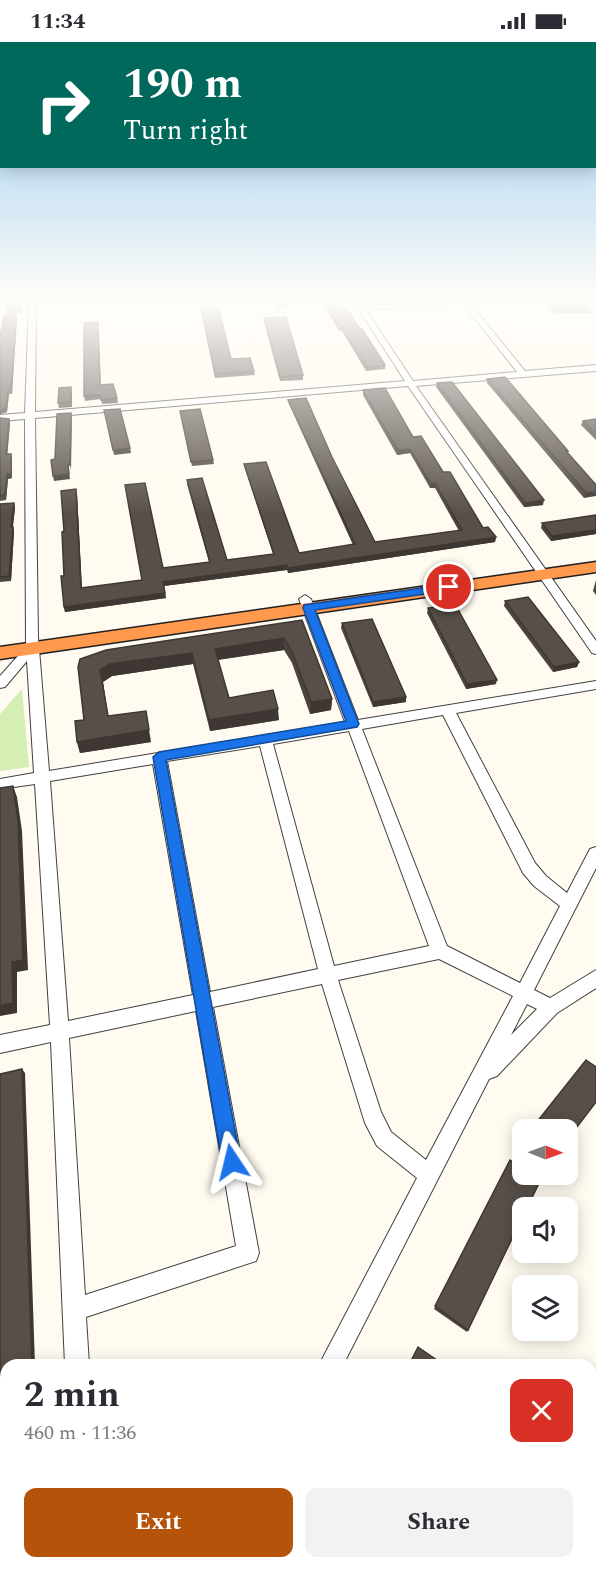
<!DOCTYPE html>
<meta charset="utf-8">
<style>
body{margin:0;font-family:Spectral,serif;background:#f2f2f3;color:#2b2b33;height:100vh;display:flex;flex-direction:column;font-size:22px;white-space:nowrap}
*{box-sizing:border-box;margin:0}
p{font-size:20px;color:#7c7c81}
.icon{flex:none;width:33px;height:33px;fill:none;stroke:currentColor;stroke-width:2;stroke-linecap:round;stroke-linejoin:round}
.map{position:relative;flex:1;overflow:hidden}
.drawer{position:absolute;left:0px;top:1317px;width:597px;height:210px;display:flex;flex-direction:column;background:#fff;border-radius:18px 18px 0 0;box-shadow:0 3px 15px #0003}
.drawer>*{flex:none}
.hud{position:absolute;left:0px;top:0px;width:597px;height:126px;box-shadow:0 3px 15px #0003;background:#00695c;color:#fff;overflow:hidden}
.needle{width:39px;rotate:91deg}
.tools{position:absolute;left:512px;top:1077px;display:grid;gap:12px}
.tools a{display:grid;place-items:center;width:66px;height:66px;border-radius:12px;background:#fff;box-shadow:0 3px 15px #0003;font-size:30px}
.pin{position:absolute;display:grid;place-items:center;width:51px;height:51px;color:#fff;margin:-26px;border:3px solid #fff;border-radius:50%;box-shadow:0 2px 6px #0007}
.me{position:absolute;width:66px;margin:-33px;rotate:350deg;stroke-linejoin:round;filter:drop-shadow(0 0 4px #0008)}
.turn{display:flex;align-items:center;gap:21px;height:126px;padding:0 24px;font-size:27px}
.turn .icon{width:78px;height:78px;stroke-width:2.5}
.turn b{display:block;font-size:42px;line-height:51px}
.round{display:grid;place-items:center;flex:none;width:63px;height:63px;border-radius:12px;background:#f2f2f3}
.head{display:flex;align-items:center;justify-content:space-between;height:102px;padding:0 24px}
h1{font-size:36px;font-weight:700;line-height:45px}
.primary-button{display:flex;gap:12px;margin-top:auto;padding:12px 24px}
.primary-button a{flex:1;height:69px;border-radius:12px;background:#b45309;color:#fff;font-size:24px;font-weight:700;line-height:69px;text-align:center}
.primary-button a+a{background:#f2f2f3;color:#2b2b33}
.status{display:flex;justify-content:space-between;align-items:center;height:42px;padding:0 30px;background:#fff;direction:ltr}
.status svg{height:16px;fill:currentColor}
.map>svg:first-child{display:block}
.green{fill:#d4eeb4}
.lines{fill:none;stroke-linecap:round;stroke-linejoin:round}
.minor-casing{stroke:#414141;stroke-width:2}
.highway-casing{stroke:#1f1f1f;stroke-width:3}
.minor{fill:#fff;fill-rule:evenodd}
.highway{fill:#ff994e;fill-rule:evenodd}
.wall{fill:#4c443f}
.shaded-wall{fill:#3e3733}
.building{fill:#584f49;stroke:#3e3733;stroke-width:1.5}
.route{fill:#1a73e8;stroke:#114b97;stroke-width:1.5}
</style>
<div class="status"><b>11:34</b><svg viewBox="0 0 49 12"><path d="M0 12V9h3v3zM5 12V6h3v6zM10 12V3h3v9zM15 12V0h3v12zM26 1h20v11H26zM47 4h2v5h-2z"/></svg></div>
<div class="map">
<svg width="596" height="1527" viewBox="0 0 596 1527">
<rect width="100%" height="100%" fill="#fffbf0"/>
<!-- green -->
<path class="green" d="M22,647L29,725L0,729V672Z"/>
<g class="lines">
<defs>
<g id="minor">
<path d="M29,260H36L35,370L405,339L354,260H360L363,264L454,260L451,262L366,268L413,339L517,330L462,260H469L525,329L596,323V329L416,344L596,599V612L592,611L408,344L35,376L38,595L49,729L345,680L299,557L305,553L311,557L358,678L596,639V647L456,671L535,821L546,834L567,851L590,807L596,805V826L534,948L550,956L596,928V946L557,971L497,1034L489,1037L343,1323H319L417,1136L377,1104L365,1081L322,942L213,965L259,1211L256,1219L86,1275L89,1323H65L51,1000L0,1011V993L50,983L35,742L0,747V737L34,731L27,619L5,645L0,646V634L26,605L25,377L0,379V373L25,371ZM443,673L523,831L534,844L560,864L520,941L447,904L362,687ZM349,689L429,904L334,924L273,702ZM260,704L318,927L210,950L167,719ZM153,722L193,953L68,979L50,739ZM439,917L513,954L426,1118L391,1090L381,1070L338,938ZM527,962L537,967L511,993ZM196,969L236,1204L85,1253L69,996Z"/>
<path d="M578,260H585L596,268V274Z"/>
<rect x="75" y="1521" width="26" height="6"/>
<path d="M214,1521H242L240,1527H212Z"/>
</g>
<path id="highway" d="M596,520V530L0,617V605Z"/>
</defs>
<!-- minor casing -->
<use href="#minor" class="minor-casing"/>
<!-- highway casing -->
<use href="#highway" class="highway-casing"/>
<!-- minor -->
<use href="#minor" class="minor"/>
<!-- highway -->
<use href="#highway" class="highway"/>
</g>
<!-- wall -->
<g class="wall">
<path d="M23,260L22,271L7,272L6,268Z"/>
<path d="M199,260H217L231,317L254,329L255,333L215,336Z"/>
<path d="M273,260H288L289,266L276,267Z"/>
<path d="M322,260H342L385,323V327L366,329L342,289H339Z"/>
<path d="M542,260H580L590,267L589,271L554,272Z"/>
<path d="M588,260H596V265Z"/>
<path d="M17,276L12,352H9L7,370L0,372V295Z"/>
<path d="M264,276L303,333V338L280,339L264,280Z"/>
<path d="M98,280L101,343L117,356L118,361L102,362L101,357L85,359L84,354Z"/>
<path d="M487,337L567,411L596,443L584,456L487,341Z"/>
<path d="M437,341L543,463L524,465L436,345Z"/>
<path d="M363,348L413,395L443,430L483,486L496,495L495,500L288,531L287,528L164,544L166,556L65,570L64,565V489L77,452L82,546L142,538L163,526L209,520L187,442V438L227,518L273,512L245,427L244,422L299,511L353,503L289,362L288,358L332,415L375,500L459,489L435,446H430L410,411L397,413L363,353Z"/>
<path d="M72,349V365L59,366L58,361Z"/>
<path d="M180,369L213,418L214,422L192,424Z"/>
<path d="M0,376L10,381L7,412L12,416V436L8,437L6,458L0,459Z"/>
<path d="M596,377V398L581,383L583,379Z"/>
<path d="M14,461L15,466L13,485L14,489L11,539L0,540V462Z"/>
<path d="M596,473V492L551,499L541,486L542,481Z"/>
<path d="M596,538V553L593,549Z"/>
<path d="M505,559L579,620L577,625L553,630L504,564Z"/>
<path d="M428,566L496,642L466,647L427,571Z"/>
<path d="M302,578L332,657L331,668L310,672L292,621L284,608L218,618L229,656L279,678L210,689L193,622L112,634L103,640L108,674L151,700L80,711L77,700L84,678L78,625Z"/>
<path d="M342,581L406,655V660L373,665L341,586Z"/>
<path d="M510,1118L468,1288L467,1290L434,1267Z"/>
<rect x="535" y="1521" width="42" height="6"/>
</g>
<!-- shaded-wall -->
<g class="shaded-wall">
<path d="M16,272L17,276L12,352L11,348Z"/>
<path d="M8,348L9,352L7,370L0,372V368Z"/>
<path d="M71,371L72,375L71,428L70,423Z"/>
<path d="M9,377L10,381L7,417L6,412Z"/>
<path d="M130,406L131,411L114,413L113,408Z"/>
<path d="M410,407V411L397,413L398,408Z"/>
<path d="M11,412L12,416V436L8,437L6,458L5,453L7,432Z"/>
<path d="M68,423L70,437L54,439L53,434Z"/>
<path d="M435,441V446H430L431,442Z"/>
<path d="M76,447L77,452L82,551L81,546Z"/>
<path d="M596,450V454L584,456L586,451Z"/>
<path d="M544,458L543,463L524,465L525,461Z"/>
<path d="M14,461L15,466L12,489L11,485Z"/>
<path d="M13,485L14,489L11,539L9,534Z"/>
<path d="M596,488V492L551,499L552,494Z"/>
<path d="M496,495L495,500L288,531V526Z"/>
<path d="M287,523V528L163,544V540Z"/>
<path d="M165,551L166,556L65,570L64,565Z"/>
<path d="M284,596V608L216,618L215,607Z"/>
<path d="M192,611L193,622L112,634L103,640L110,686L100,628L110,622Z"/>
<path d="M579,620L577,625L553,630L554,625Z"/>
<path d="M497,638L496,642L466,647L467,642Z"/>
<path d="M406,655V660L373,665V660Z"/>
<path d="M332,657L331,668L310,672L311,660Z"/>
<path d="M278,667L279,678L210,689L209,678Z"/>
<path d="M146,669L151,700L80,711L77,700Z"/>
<path d="M13,744L17,755L22,789L28,928L17,930V971L0,974V964L12,920Z"/>
<path d="M22,1027L25,1031L35,1323H32Z"/>
<rect x="39" y="1521" width="3" height="6"/>
</g>
<!-- building -->
<g class="building">
<path d="M7,260H21V267L6,268Z"/>
<path d="M200,260H217L231,317L250,316L254,329L215,332Z"/>
<path d="M275,260H288L289,262L276,263Z"/>
<path d="M325,260H342L360,287H362L385,323L366,325L342,285H339Z"/>
<path d="M546,260H580L590,267L555,268Z"/>
<path d="M16,272L11,348H8L6,366L0,368V295L4,273Z"/>
<path d="M286,275L303,333L280,335L264,276Z"/>
<path d="M98,280L100,343L113,342L117,356L101,358L100,353L84,354V281Z"/>
<path d="M505,335L568,409H566L596,443V450L586,451L487,337Z"/>
<path d="M452,340L544,458L525,461L437,341Z"/>
<path d="M71,345V360L58,361L59,346Z"/>
<path d="M385,346L413,395L421,394L443,430H450L483,486L488,485L496,495L288,526L287,523L163,540L165,551L64,565L61,534H64L62,490L64,489L61,449L76,447L81,546L142,538L125,443L145,441L163,526L210,520L187,438L202,436L227,518L274,512L244,422L266,420L299,511L355,502L288,358L306,356L332,415L375,500L462,488L435,441L431,442L410,407L398,408L363,348Z"/>
<path d="M120,367L130,406L113,408L104,368Z"/>
<path d="M200,367L213,418L191,420L180,369Z"/>
<path d="M71,371L70,423H68L69,432L53,434L51,418L55,417L57,372Z"/>
<path d="M0,376L9,377L6,412H11V432H7L5,453L0,454Z"/>
<path d="M596,377V392L583,379Z"/>
<path d="M14,461L11,485H13L9,534L0,535V462Z"/>
<path d="M596,473V488L552,494L542,481Z"/>
<path d="M528,555L579,620L554,625L505,559Z"/>
<path d="M455,562L497,638L467,642L428,566Z"/>
<path d="M372,577L406,655L373,660L342,581Z"/>
<path d="M302,578L332,657L311,660L292,610L284,596L215,607L229,656L273,648L278,667L209,678L192,611L110,622L100,628L108,674L146,669L149,688L77,700L75,679L84,678L78,625L80,617L106,608Z"/>
<path d="M13,744L18,779L23,918L12,920L13,961L0,964V746Z"/>
<path d="M586,1018L596,1025V1060L567,1098V1088H535L532,1086Z"/>
<path d="M22,1027L32,1323H6V1521H39V1527H0V1032Z"/>
<path d="M510,1118L522,1126V1132H533L541,1137L527,1166H522V1176L468,1288L435,1264Z"/>
<path d="M418,1305L444,1323H409Z"/>
<rect x="537" y="1521" width="40" height="6"/>
</g>
<!-- sky -->
<linearGradient id="sky" x2="0" y2="1"><stop stop-color="#91c6f0"/><stop offset="0.55" stop-color="#fffdf8"/><stop offset="1" stop-color="#fffdf8" stop-opacity="0"/></linearGradient>
<rect width="596" height="473" fill="url(#sky)"/>
<!-- route -->
<path class="route" d="M449,542L452,543V548L315,568L359,682L357,685L166,718L241,1120L238,1126L232,1129L225,1126L222,1120L153,715L159,710L346,679L303,566L304,563Z"/>
</svg>
<div class="tools">
<a><svg class="needle" viewBox="-14 -14 28 28"><path d="M0-13l5 13h-10z" fill="#e53935"/><path d="M0 13l5-13h-10z" fill="#7c7c81"/></svg></a>
<a><svg class="icon" aria-label="sound" viewBox="0 0 24 24"><path d="M4 9h4l5-4v14l-5-4H4zM17 9q2 3 0 6"/></svg></a>
<a><svg class="icon" aria-label="layers" viewBox="0 0 24 24"><path d="M12 4l9 5-9 5-9-5zM3 14l9 5 9-5"/></svg></a>
</div>
<div class="pin" style="left:449px;top:545px;background:#d93025"><svg class="icon" aria-label="arrive" viewBox="0 0 24 24"><path d="M6 21V4h12l-3 4 3 4H6"/></svg></div>
<svg class="me" style="left:232px;top:1120px" viewBox="-20 -20 40 40"><path d="M0-17L14 15 0 8-14 15z" fill="#1a73e8" stroke="#fff" stroke-width="4"/></svg>
<div class="hud">
<div class="turn"><svg class="icon" aria-label="right" viewBox="0 0 24 24"><path d="M7 20v-9h11M14 6l5 5-5 5"/></svg><div><b>190 m</b>Turn right</div></div>
</div>
<section class="drawer">
<div class="head"><div><h1>2 min</h1><p>460 m · 11:36</p></div><a class="round" style="background:#d93025;color:#fff"><svg class="icon" aria-label="close" viewBox="0 0 24 24"><path d="M6 6l12 12M18 6L6 18"/></svg></a></div>
<div class="primary-button"><a>Exit</a><a>Share</a></div>
</section>
</div>
